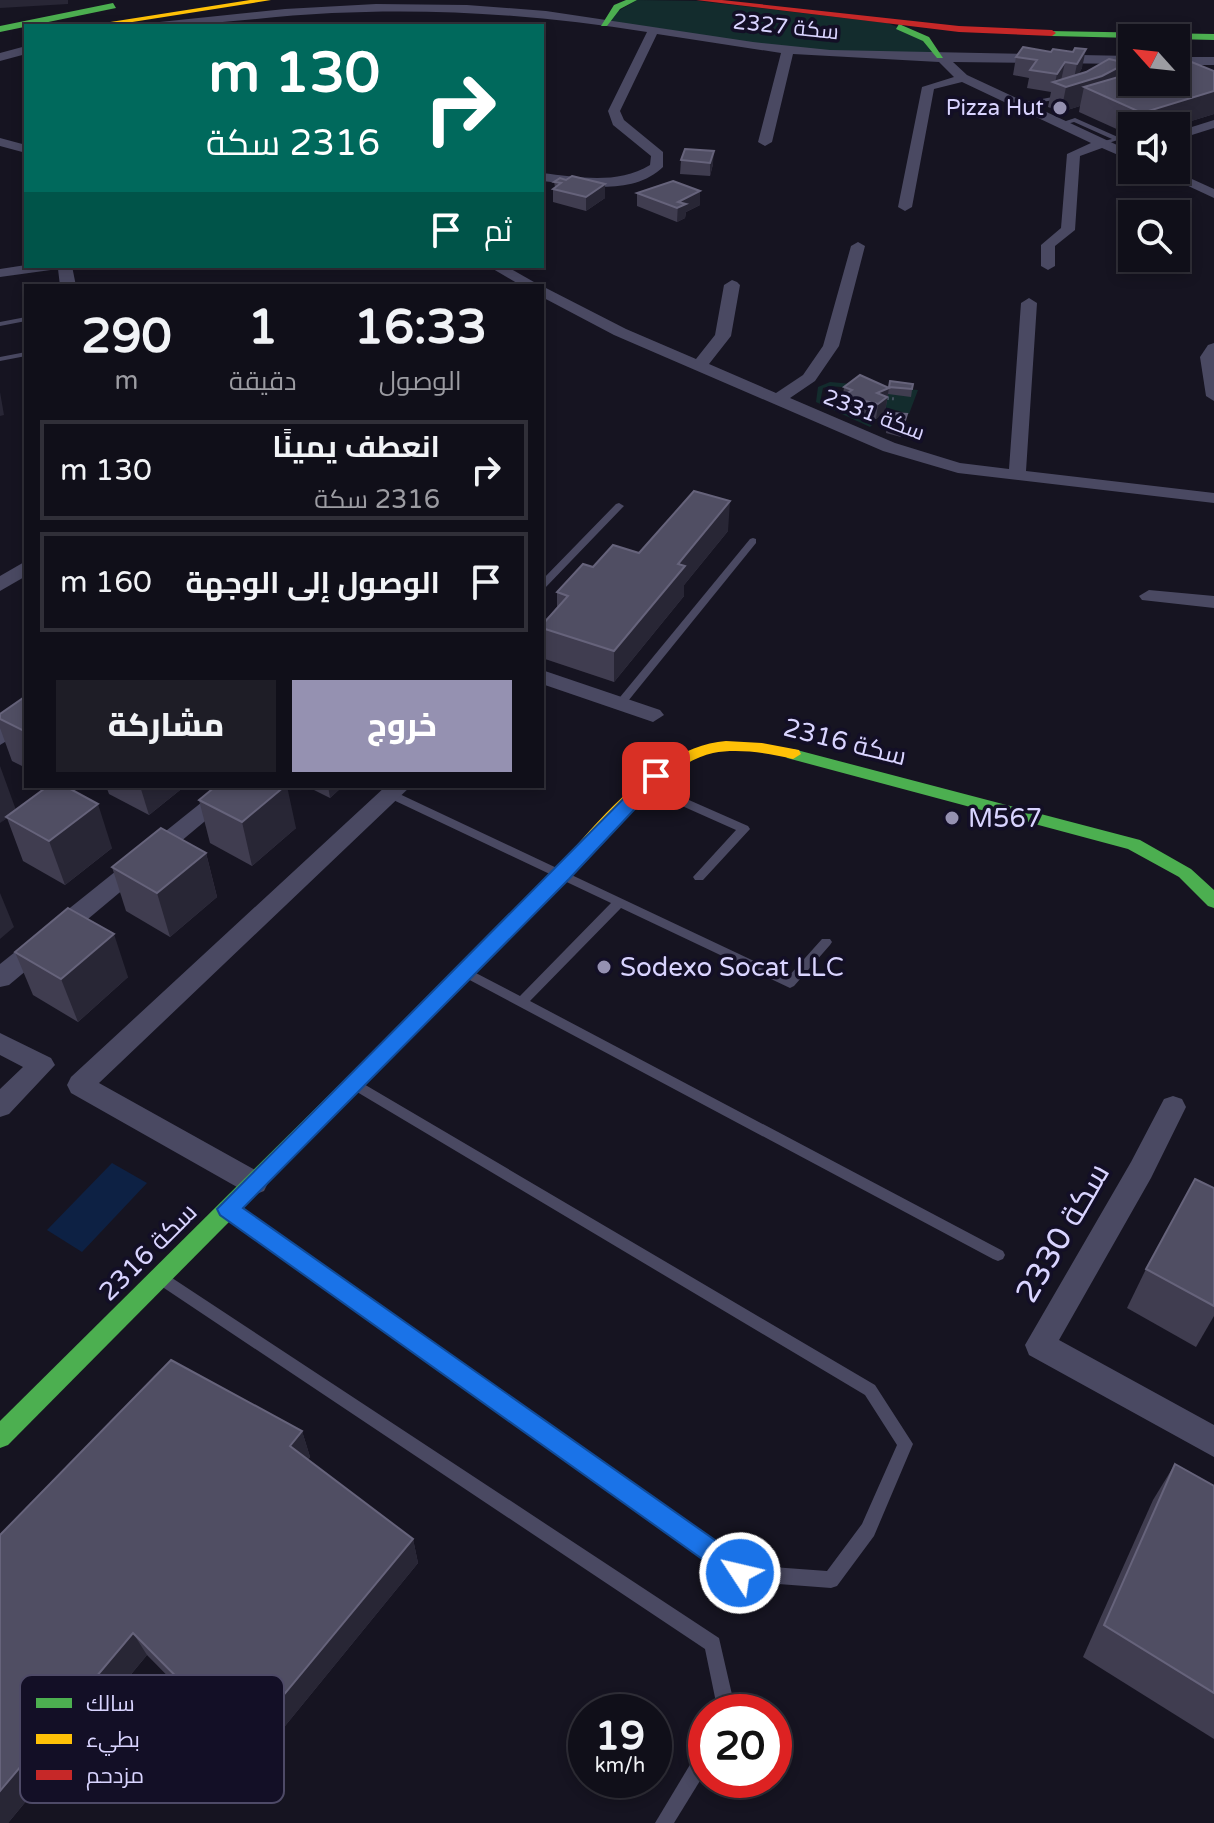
<!DOCTYPE html>
<html lang="ar">
<meta charset="utf-8">
<style>
body{margin:0;font-family:"Varela Round",Cairo,sans-serif;background:#1e1d26;color:#f1f3f6;direction:rtl;height:100vh;display:flex;flex-direction:column;font-size:30px;white-space:nowrap}
*{box-sizing:border-box;margin:0}
p{font-size:26px;color:#9c9ca2}
.icon{flex:none;width:44px;height:44px;fill:none;stroke:currentColor;stroke-width:2;stroke-linecap:round;stroke-linejoin:round}
.map{position:relative;flex:1;overflow:hidden;direction:ltr}
.panel{position:absolute;left:24px;top:284px;width:520px;height:504px;display:flex;flex-direction:column;background:#100f19;border-radius:0px;box-shadow:0 4px 12px #0003,0 0 0 2px #302f38;direction:rtl}
.panel>*{flex:none}
.top-card{position:absolute;left:24px;top:24px;width:520px;height:244px;border-radius:0px;box-shadow:0 4px 12px #0003,0 0 0 2px #302f38;direction:rtl;background:#00695c;color:#fff;overflow:hidden}
.needle{width:52px;rotate:297deg}
.fabs{position:absolute;left:1118px;top:24px;display:grid;gap:16px}
.fabs a{display:grid;place-items:center;width:72px;height:72px;border-radius:0px;background:#100f19;box-shadow:0 4px 12px #0003,0 0 0 2px #302f38;font-size:40px}
.speed{position:absolute;left:568px;top:1694px;display:flex;gap:16px;font-size:40px;font-weight:700;text-align:center}
.speed>*{display:grid;place-content:center;width:104px;height:104px;border-radius:50%;background:#100f19;box-shadow:0 4px 12px #0003,0 0 0 2px #302f38;line-height:1}
.speed small{font-size:20px;font-weight:400}
.speed .limit{border:12px solid #d22;background:#fff;color:#111}
.pin{position:absolute;display:grid;place-items:center;width:68px;height:68px;color:#fff;margin:-34px;border-radius:16px;box-shadow:0 4px 12px #0006}
.me{position:absolute;width:88px;margin:-44px;rotate:305deg;stroke-linejoin:round;filter:drop-shadow(0 0 6px #0008)}
.turn{display:flex;align-items:center;gap:28px;height:168px;padding:0 32px;font-size:36px}
.turn .icon{width:104px;height:104px;stroke-width:2.5}
.turn b{display:block;font-size:56px;line-height:68px}
.then{display:flex;align-items:center;height:76px;padding:0 32px;background:#0003;gap:16px;font-size:30px}
.eta{display:flex;justify-content:space-evenly;align-items:center;height:136px;text-align:center}
.eta b{font-size:48px;font-weight:800;line-height:56px}
.action{display:flex;gap:16px;margin-top:auto;padding:16px 32px}
.action a{flex:1;height:92px;border-radius:0px;background:#9591b1;color:#fff;font-size:32px;font-weight:800;line-height:92px;text-align:center}
.action a+a{background:#1e1d26;color:#f1f3f6}
ul{padding:0;list-style:none}
li{display:flex;align-items:center;gap:24px;height:100px;margin:0 16px 12px;padding:0 16px;border:4px solid #302f38;border-radius:0px}
li div{flex:1}
li b{display:block;font-size:30px}
li em{font-style:normal}
.map>svg:first-child{display:block}
.green{fill:#132c2d}
.water{fill:#0d2144}
.lines{fill:none;stroke-linecap:round;stroke-linejoin:round}
.path{stroke:#44505f;stroke-width:3;stroke-dasharray:2 3;stroke-linecap:butt}
.lane{fill:#4a4962;fill-rule:evenodd}
.street{fill:#4a4962;fill-rule:evenodd}
.fast{fill:#4caf50;fill-rule:evenodd}
.slow{fill:#ffc107;fill-rule:evenodd}
.jam{fill:#c62828;fill-rule:evenodd}
.wall{fill:#403d50}
.shaded-wall{fill:#282635}
.building{fill:#504e63;stroke:#66637b;stroke-width:2}
.route{fill:#1a73e8;stroke:#114b97;stroke-width:2}
.poi-dot{fill:#9591b1;stroke:#130f26;stroke-width:3}
.labels{text-anchor:middle;dominant-baseline:central;stroke-width:7;stroke-linejoin:round;paint-order:stroke}
.far-street-label{font-size:22px;fill:#d9d4ff;stroke:#130f26}
.far-poi-label{font-size:22px;fill:#d9d4ff;stroke:#130f26;text-anchor:end}
.street-label{font-size:26px;fill:#d9d4ff;stroke:#130f26}
.poi-label{font-size:26px;fill:#d9d4ff;stroke:#130f26;text-anchor:start}
.near-street-label{font-size:32px;fill:#d9d4ff;stroke:#130f26}
.key{fill:#130f26;stroke:#4e4a67;stroke-width:2}
.key-label{font-size:22px;fill:#d9d4ff}
</style>
<div class="map">
<svg width="1214" height="1823" viewBox="0 0 1214 1823">
<rect width="100%" height="100%" fill="#161421"/>
<!-- green -->
<g class="green">
<path d="M637,0L699,1L887,23L916,34L938,56L790,49L606,23L610,16Z"/>
<path d="M830,382L918,390L909,414L881,406L861,389L830,386L823,388L820,402L872,425L870,427L816,402L818,387Z"/>
</g>
<!-- water -->
<path class="water" d="M112,1163L147,1183L82,1252L47,1230Z"/>
<g class="lines">
<!-- path -->
<path class="path" d="M882,398L897,399"/>
<!-- lane -->
<g class="lane">
<path d="M1063,95L1065,98L1019,106L1016,104Z"/>
<path d="M1075,118L1120,138L1121,139L1102,145L1099,143L1100,142L1112,139L1074,122L1060,126L1057,124Z"/>
<path d="M26,317V321L0,326V322Z"/>
<path d="M26,352V356L0,361V357Z"/>
<path d="M619,503L624,506L622,508L545,588L542,589V580L616,504Z"/>
<path d="M753,538L756,539V543L624,706H616L615,704L616,702L750,539Z"/>
<path d="M648,782L748,826L750,829L703,880H695L693,877L736,830L644,789L642,786L644,783Z"/>
<path d="M391,790L788,977L822,939H830L832,942L830,945L794,986L790,988L621,908L530,1001L1003,1251L1005,1255L1003,1259L998,1261L993,1259L464,977L462,974L464,971H472L520,996L611,903L387,797L385,794L387,791Z"/>
<path d="M357,1080L875,1385L913,1444L874,1536L837,1586L831,1588L740,1581L734,1579L225,1214L223,1210L225,1206L230,1204L235,1206L743,1565L827,1571L862,1524L897,1445L865,1395L352,1089L350,1085L352,1081Z"/>
<path d="M163,1272L719,1638L736,1712H718L705,1649L158,1284L156,1279L158,1274Z"/>
<path d="M706,1745V1771L674,1823H655L700,1748Z"/>
</g>
<!-- street -->
<g class="street">
<path d="M376,4L467,5L546,11L753,42L830,50L1132,56V64L953,62L967,75L1132,152V161L1102,148L1080,156L1075,230L1055,246V266L1048,270L1041,266V245L1061,228L1067,154L1091,143L962,82L934,89L912,207L905,211L898,207L922,87L954,77L939,62L793,54L772,142L765,146L758,142L781,53L657,34L620,111L624,120L663,152V167C632,197 580,185 542,181V173C578,177 617,185 650,165L651,156L613,125L608,111L647,32C542,15 438,8 332,13C269,16 207,26 144,26L150,23L285,9Z"/>
<path d="M26,46V54L0,61V53Z"/>
<rect x="1176" y="57" width="38" height="8"/>
<path d="M1214,120V128L1176,140V132Z"/>
<path d="M0,138L26,145V153L0,146Z"/>
<path d="M1154,170H1172L1214,189V198Z"/>
<path d="M858,242L865,246L839,346L815,381L790,398L895,443L960,463L1009,469L1021,303L1029,298L1037,303L1026,471L1214,493V503L958,473L883,451L614,335L542,297V286L626,329L696,359L715,335L724,285L732,280L737,282L740,285L731,336L709,364L776,393L803,375L823,346L851,246Z"/>
<path d="M26,265L72,266L76,286H60L58,269L0,277V269Z"/>
<path d="M488,266H506L541,286H522Z"/>
<path d="M1214,343V401L1206,396L1200,357L1208,345Z"/>
<path d="M26,561V576L0,591V576Z"/>
<path d="M1149,590L1214,596V608L1142,600L1139,596Z"/>
<path d="M542,670L660,710L664,715L653,722L542,684Z"/>
<path d="M26,712V729L0,745V727Z"/>
<path d="M222,786H247L9,985L0,987V964Z"/>
<path d="M386,786H411L99,1083L264,1175L268,1183L264,1191L254,1195L244,1191L71,1093L67,1085L71,1077Z"/>
<path d="M0,1033L51,1058L55,1065L9,1114L0,1117V1089L23,1067L0,1055Z"/>
<path d="M1173,1096L1182,1099L1186,1107L1151,1178L1059,1340L1214,1425V1457L1029,1355L1025,1345L1131,1162L1164,1099Z"/>
</g>
<!-- fast -->
<g class="fast">
<path d="M626,0H637L620,9L607,26H601L614,5Z"/>
<path d="M113,3L116,8L0,32V26Z"/>
<path d="M899,24L929,37L943,58H937L923,41L896,29Z"/>
<path d="M1049,31L1214,34V40L1052,36Z"/>
<path d="M793,749L1140,840L1191,869L1214,890V908L1208,906L1179,877L1128,849L787,758L785,754Z"/>
<path d="M545,886L551,887L554,892L551,897L8,1445L0,1448V1421L539,887Z"/>
</g>
<!-- slow -->
<g class="slow">
<path d="M250,0H271L107,26H85Z"/>
<path d="M726,741L762,743L799,750L801,754L793,759C768,753 738,748 713,753C659,764 589,856 551,897H539L536,892L539,887C589,835 650,747 726,741Z"/>
</g>
<!-- jam -->
<path class="jam" d="M696,0H722L959,26L1052,30L1056,33L1052,36L959,32Z"/>
</g>
<!-- wall -->
<g class="wall">
<path d="M1051,52H1073L1082,68L1078,75L1124,76L1214,71V114L1175,126H1132V136L1079,112L1080,106L1061,112L1048,107L1051,92L1027,88L1029,78L1013,75L1016,57Z"/>
<path d="M685,149L713,164L710,176L680,174L681,160Z"/>
<path d="M554,182L605,198L586,211L553,202V189L555,187Z"/>
<path d="M637,193L700,205L686,212L685,218L677,222L637,206Z"/>
<path d="M890,381L913,384L911,397L888,394L885,412L876,419L841,411L844,387L889,388Z"/>
<path d="M906,422L901,437L886,433L887,425Z"/>
<path d="M728,531L684,585V596L614,682L542,658V625L557,607V592L593,567L639,553Z"/>
<path d="M26,696V768L12,761L0,728V714Z"/>
<path d="M106,786H185L149,815L109,794Z"/>
<path d="M306,786H343L330,798Z"/>
<path d="M199,800L296,828L252,866L210,843Z"/>
<path d="M16,810L112,848L65,885L23,861L7,818L0,823Z"/>
<path d="M206,853L217,897L170,937L126,911L112,867Z"/>
<path d="M15,952L128,977L78,1022L33,995Z"/>
<path d="M1214,1188V1316L1196,1347L1127,1308L1146,1269Z"/>
<path d="M302,1431L310,1457L308,1460L413,1539L418,1563L254,1764L147,1655L8,1823H0V1535Z"/>
<path d="M1175,1464L1214,1486V1739L1083,1657L1153,1500Z"/>
</g>
<!-- shaded-wall -->
<g class="shaded-wall">
<path d="M0,0H68V4L0,8Z"/>
<path d="M1086,49L1082,68L1073,83L1077,64Z"/>
<path d="M1065,62L1061,81L1055,83L1057,74Z"/>
<path d="M1127,63L1122,87H1084L1080,106L1061,112L1066,87Z"/>
<path d="M1214,91V114L1175,126H1139L1142,113Z"/>
<path d="M714,151L713,164L710,176V163Z"/>
<path d="M605,184V198L586,211V197Z"/>
<path d="M700,191V205L686,212L685,218L677,222L678,202Z"/>
<path d="M889,388L885,412L876,419L878,404L877,393Z"/>
<path d="M0,392L4,415L0,416Z"/>
<path d="M730,501L728,531L684,585V596L614,682V651L678,564Z"/>
<path d="M0,766L16,810L0,823Z"/>
<path d="M140,786H185L149,815Z"/>
<path d="M285,786H287L296,828L252,866L242,822Z"/>
<path d="M328,786H343L330,798Z"/>
<path d="M98,804L112,848L65,885L49,841Z"/>
<path d="M206,853L217,897L170,937L157,893Z"/>
<path d="M0,893L14,927L0,939Z"/>
<path d="M114,934L128,977L78,1022L61,979Z"/>
<path d="M302,1431L310,1457L298,1471L290,1446Z"/>
<path d="M413,1539L418,1563L254,1764L243,1744Z"/>
<path d="M133,1633L147,1655L8,1823H0V1791Z"/>
</g>
<!-- building -->
<g class="building">
<path d="M1023,47L1051,52L1053,49L1073,52L1075,48L1086,49L1077,64L1065,62L1057,74L1030,70L1037,60L1016,57Z"/>
<path d="M1109,59L1127,63L1102,76L1066,87L1053,82L1086,72Z"/>
<path d="M1184,59L1214,71V91L1142,113L1084,87L1132,73V82H1176V61Z"/>
<path d="M685,149L714,151L710,163L681,160Z"/>
<path d="M572,176L605,184L586,197L553,189L561,183L554,182L560,178L566,180Z"/>
<path d="M673,181L700,191L678,202L686,204L677,208L637,193Z"/>
<path d="M860,375L889,388L877,393L887,397L878,404L843,396L852,390L844,387Z"/>
<path d="M890,381L913,384L912,389L889,387Z"/>
<path d="M892,413L907,414L902,430L887,425Z"/>
<path d="M694,491L730,501L678,564L685,566L614,651L542,628V625L568,596L557,592L583,564L593,567L613,545L639,553Z"/>
<path d="M26,696V732L0,719V714Z"/>
<path d="M48,786H65L98,804L49,841L6,817Z"/>
<path d="M216,786H285L242,822L199,800Z"/>
<path d="M161,828L206,853L157,893L112,867Z"/>
<path d="M68,908L114,934L61,979L15,952Z"/>
<path d="M1195,1179L1214,1188V1306L1146,1269Z"/>
<path d="M171,1360L302,1431L290,1446L413,1539L243,1744L133,1633L0,1791V1535Z"/>
<path d="M1175,1464L1214,1486V1693L1104,1625Z"/>
</g>
<!-- route -->
<path class="route" d="M656,771L665,776L662,780L569,879L243,1208L749,1564L753,1573L749,1582L740,1586L220,1215L217,1209L650,772Z"/>
<!-- markers -->
<g class="poi-dot">
<circle cx="1060" cy="108" r="8"/>
<circle cx="952" cy="818" r="8"/>
<circle cx="604" cy="967" r="8"/>
</g>
<g class="labels">
<!-- far-street labels -->
<g class="far-street-label">
<text transform="translate(786 27) rotate(6)">سكة 2327</text>
<text transform="translate(874 415) rotate(21)">سكة 2331</text>
</g>
<!-- far-poi labels -->
<g class="far-poi-label">
<text x="1044" y="108">Pizza Hut</text>
</g>
<!-- street labels -->
<g class="street-label">
<text transform="translate(845 742) rotate(14)">2316 سكة</text>
<text transform="translate(148 1252) rotate(-45)">2316 سكة</text>
</g>
<!-- poi labels -->
<g class="poi-label">
<text x="968" y="818">M567</text>
<text x="620" y="967">Sodexo Socat LLC</text>
</g>
<!-- near-street labels -->
<g class="near-street-label">
<text transform="translate(1063 1233) rotate(-60)">سكة 2330</text>
</g>
</g>
<!-- legend -->
<rect x="20" y="1675" width="264" height="128" rx="12" class="key"/>
<rect x="36" y="1698" width="36" height="10" fill="#4caf50"/>
<rect x="36" y="1734" width="36" height="10" fill="#ffc107"/>
<rect x="36" y="1770" width="36" height="10" fill="#c62828"/>
<g class="key-label">
<text x="86" y="1711">سالك</text>
<text x="86" y="1747">بطيء</text>
<text x="86" y="1783">مزدحم</text>
</g>
</svg>
<div class="fabs">
<a><svg class="needle" viewBox="-14 -14 28 28"><path d="M0-13l5 13h-10z" fill="#e53935"/><path d="M0 13l5-13h-10z" fill="#9c9ca2"/></svg></a>
<a><svg class="icon" aria-label="sound" viewBox="0 0 24 24"><path d="M4 9h4l5-4v14l-5-4H4zM17 9q2 3 0 6"/></svg></a>
<a><svg class="icon" aria-label="search" viewBox="0 0 24 24"><circle cx="10" cy="10" r="6"/><path d="M15 15l6 6"/></svg></a>
</div>
<div class="speed"><div>19<small>km/h</small></div><div class="limit">20</div></div>
<div class="pin" style="left:656px;top:776px;background:#d93025"><svg class="icon" aria-label="arrive" viewBox="0 0 24 24"><path d="M6 21V4h12l-3 4 3 4H6"/></svg></div>
<svg class="me" style="left:740px;top:1573px" viewBox="-20 -20 40 40"><circle r="17" fill="#1a73e8" stroke="#fff" stroke-width="3"/><path d="M0-11L8 9 0 5-8 9z" fill="#fff"/></svg>
<div class="top-card">
<div class="turn"><svg class="icon" aria-label="right" viewBox="0 0 24 24"><path d="M7 20v-9h11M14 6l5 5-5 5"/></svg><div><b>130 m</b>2316 سكة</div></div>
<div class="then">ثم<svg class="icon" aria-label="arrive" viewBox="0 0 24 24"><path d="M6 21V4h12l-3 4 3 4H6"/></svg></div>
</div>
<section class="panel">
<div class="eta">
<div><b>16:33</b><p>الوصول</p></div>
<div><b>1</b><p>دقيقة</p></div>
<div><b>290</b><p>m</p></div>
</div>
<ul>
<li><svg class="icon" aria-label="right" viewBox="0 0 24 24"><path d="M7 20v-9h11M14 6l5 5-5 5"/></svg><div><b>انعطف يمينًا</b><p>2316 سكة</p></div><em>130 m</em></li>
<li><svg class="icon" aria-label="arrive" viewBox="0 0 24 24"><path d="M6 21V4h12l-3 4 3 4H6"/></svg><div><b>الوصول إلى الوجهة</b></div><em>160 m</em></li>
</ul>
<div class="action"><a>خروج</a><a>مشاركة</a></div>
</section>
</div>
